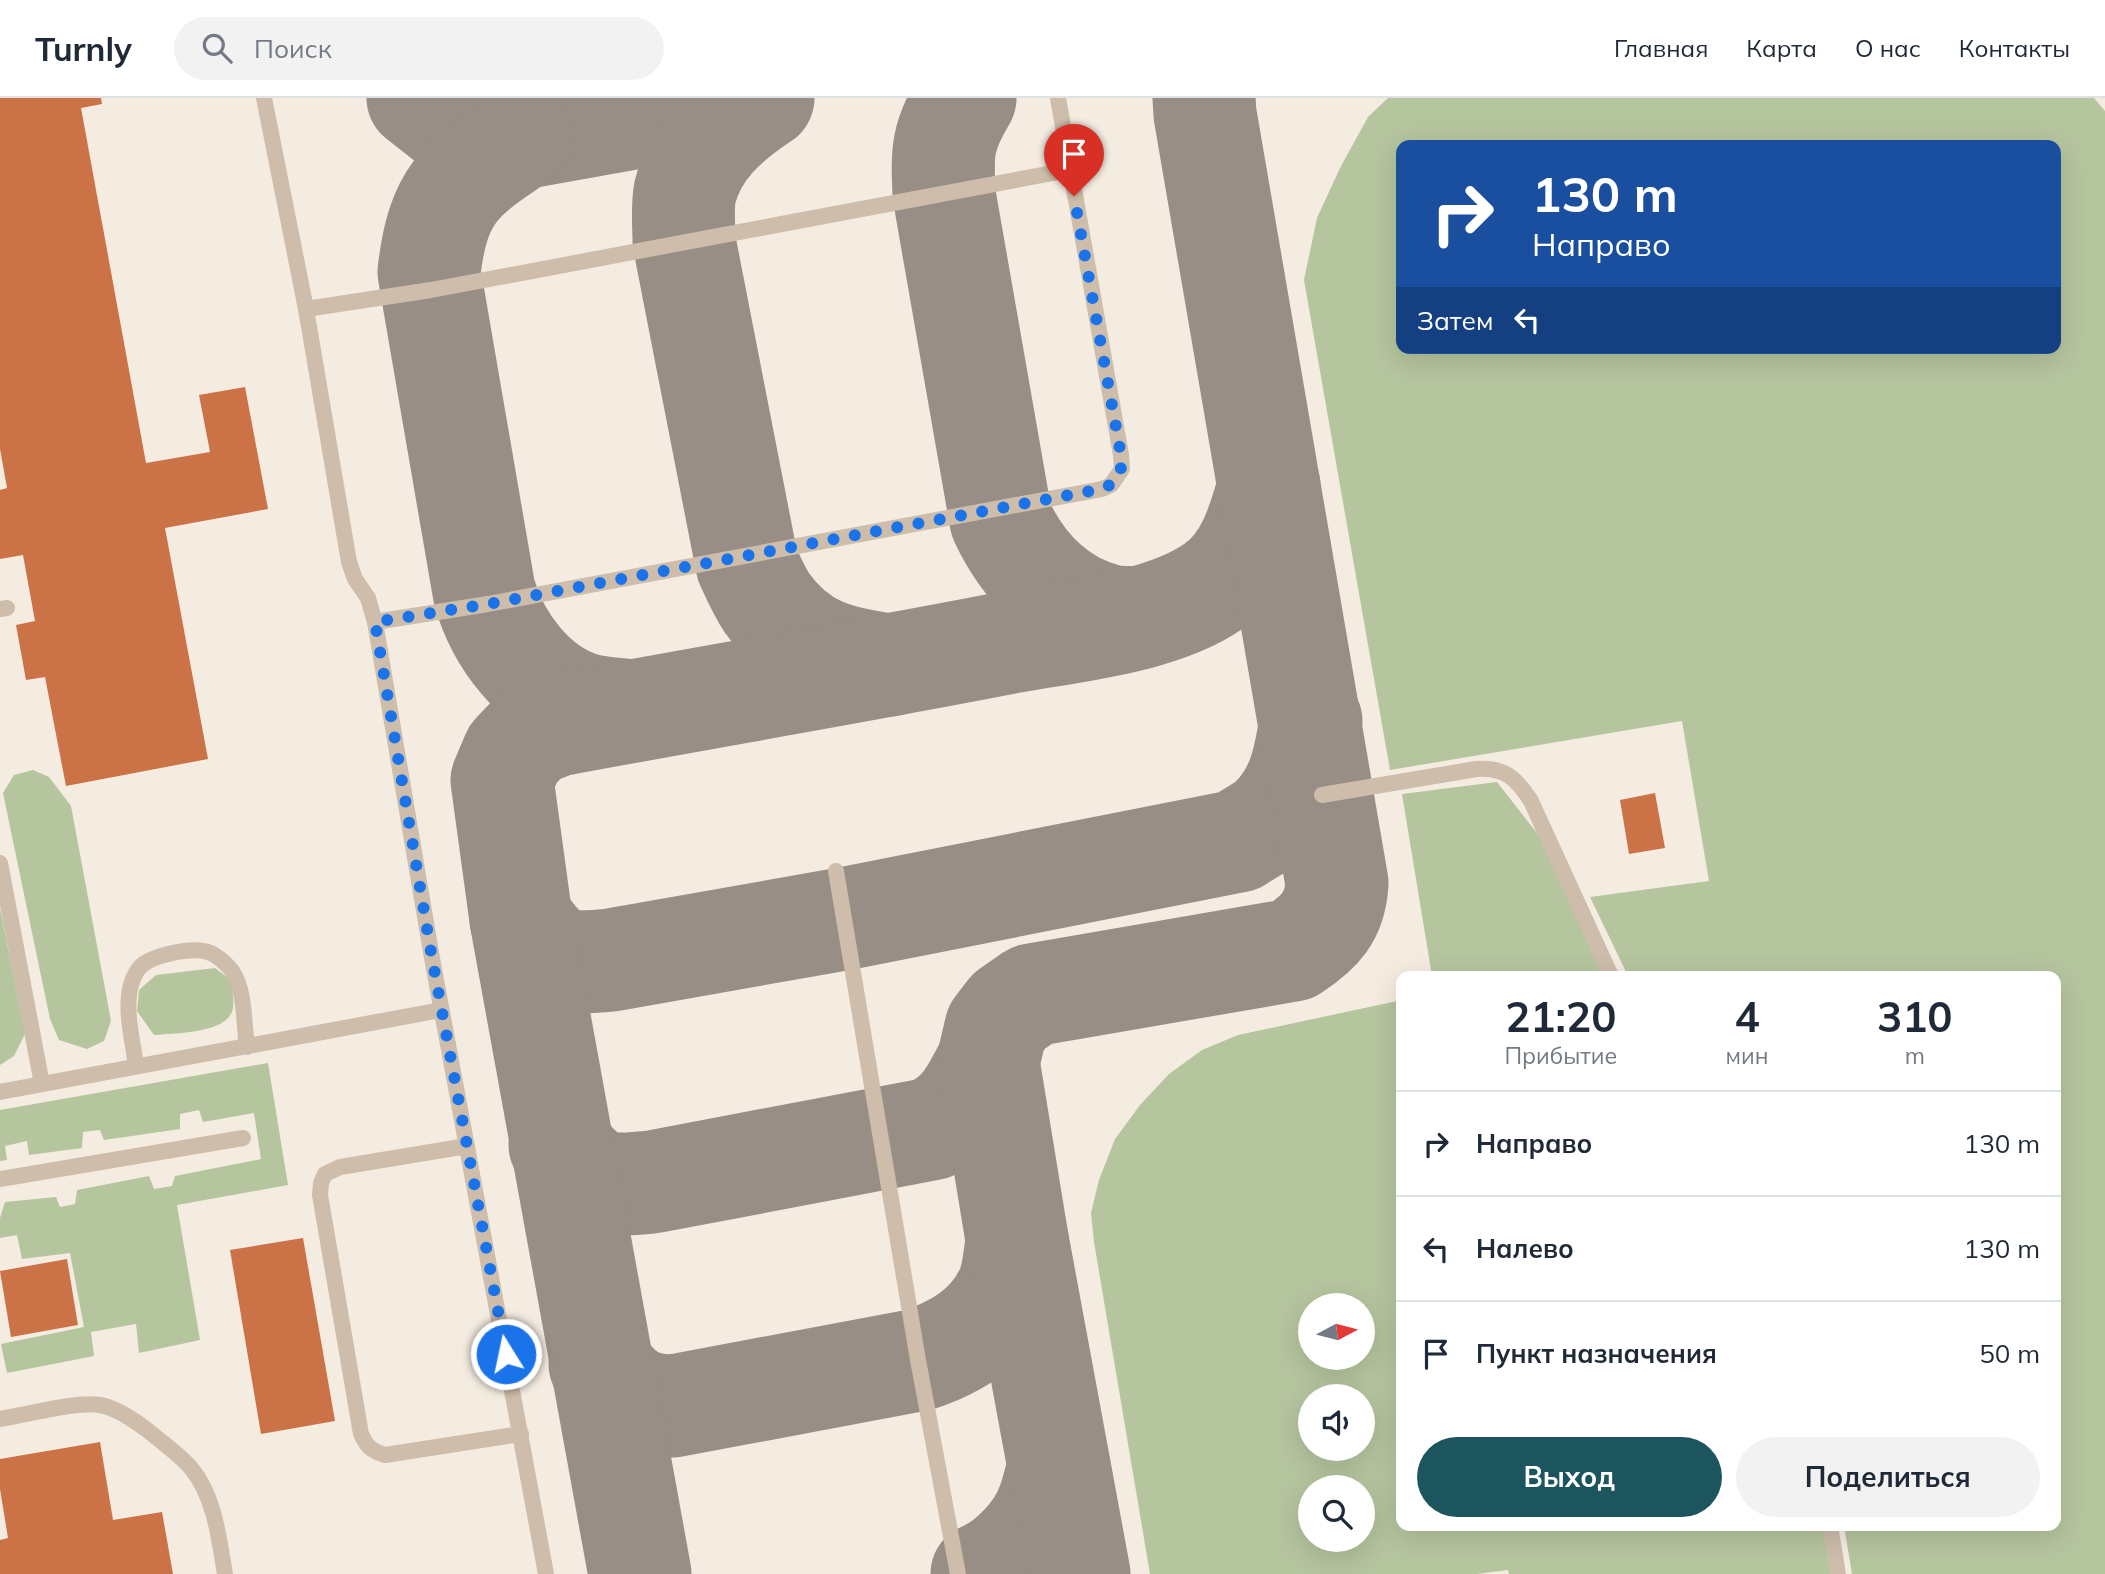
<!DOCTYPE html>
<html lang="ru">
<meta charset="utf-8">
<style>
body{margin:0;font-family:Mulish,sans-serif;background:#f2f2f3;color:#1f2937;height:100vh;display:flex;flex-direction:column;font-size:26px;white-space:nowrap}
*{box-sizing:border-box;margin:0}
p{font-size:23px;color:#747a83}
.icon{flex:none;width:38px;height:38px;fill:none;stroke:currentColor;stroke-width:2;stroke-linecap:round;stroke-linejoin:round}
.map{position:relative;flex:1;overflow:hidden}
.side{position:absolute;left:1396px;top:873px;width:665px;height:560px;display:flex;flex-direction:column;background:#fff;border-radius:14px;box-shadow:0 7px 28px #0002}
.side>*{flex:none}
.top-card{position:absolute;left:1396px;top:42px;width:665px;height:214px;border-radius:14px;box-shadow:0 7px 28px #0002;background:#1a4fa0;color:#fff;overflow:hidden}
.needle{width:46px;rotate:83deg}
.buttons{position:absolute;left:1298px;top:1195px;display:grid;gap:14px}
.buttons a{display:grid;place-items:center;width:77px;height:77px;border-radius:50%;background:#fff;box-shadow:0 7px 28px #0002;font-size:35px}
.pin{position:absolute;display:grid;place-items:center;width:60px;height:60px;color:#fff;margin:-72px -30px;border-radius:50% 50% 50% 0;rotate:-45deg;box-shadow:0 0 7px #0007}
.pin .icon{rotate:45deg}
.me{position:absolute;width:77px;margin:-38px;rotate:350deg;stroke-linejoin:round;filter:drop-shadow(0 0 5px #0008)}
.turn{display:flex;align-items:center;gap:24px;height:147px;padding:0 21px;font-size:32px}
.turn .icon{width:91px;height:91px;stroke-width:2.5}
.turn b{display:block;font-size:49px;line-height:60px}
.then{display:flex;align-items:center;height:66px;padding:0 21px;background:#0003;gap:14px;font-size:26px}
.eta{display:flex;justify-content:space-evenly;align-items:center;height:119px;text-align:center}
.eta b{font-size:42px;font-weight:700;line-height:49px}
.button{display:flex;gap:14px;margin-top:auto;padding:14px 21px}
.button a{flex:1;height:80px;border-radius:42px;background:#1d555f;color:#fff;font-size:28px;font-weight:700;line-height:80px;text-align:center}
.button a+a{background:#f2f2f3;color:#1f2937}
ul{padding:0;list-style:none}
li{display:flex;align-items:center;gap:21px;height:105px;padding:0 21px;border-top:2px solid #e0e1e3}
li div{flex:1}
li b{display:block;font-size:26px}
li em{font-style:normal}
header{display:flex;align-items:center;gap:42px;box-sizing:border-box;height:98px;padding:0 35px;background:#fff;border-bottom:2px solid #e0e1e3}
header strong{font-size:33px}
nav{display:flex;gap:38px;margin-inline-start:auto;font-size:24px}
.search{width:490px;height:63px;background:#f2f2f3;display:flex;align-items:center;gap:18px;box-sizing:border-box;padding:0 24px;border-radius:38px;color:#747a83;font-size:26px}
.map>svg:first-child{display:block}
.green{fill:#b5c59e;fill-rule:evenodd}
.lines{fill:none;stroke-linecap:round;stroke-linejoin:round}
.taxiway{stroke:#988e85;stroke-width:103}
.building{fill:#cb7247}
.service{stroke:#cdbdaa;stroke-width:16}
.route{stroke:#1a73e8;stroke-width:12;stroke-dasharray:0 21.6}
</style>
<header>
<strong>Turnly</strong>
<div class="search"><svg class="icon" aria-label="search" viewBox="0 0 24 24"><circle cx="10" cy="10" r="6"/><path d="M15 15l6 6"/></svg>Поиск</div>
<nav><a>Главная</a><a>Карта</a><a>О нас</a><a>Контакты</a></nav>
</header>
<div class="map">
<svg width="2105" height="1476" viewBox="0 0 2105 1476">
<rect width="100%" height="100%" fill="#f4ece0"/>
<!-- green -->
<g class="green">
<path d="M1388,0H2094L2105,13V1476H1852L1844,1428H2056V878H1628L1590,799L1709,783L1682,623L1390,672L1304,182L1317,120L1340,70L1368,19ZM1402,47H2056V250H1402Z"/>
<path d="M33,672L49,679L71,708L111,923L104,943L87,951L59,942L50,921L3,695L14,677Z"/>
<path d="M1497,684L1540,739L1607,878H1432L1402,696Z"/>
<path d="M0,810L25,936L14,958L0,967Z"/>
<path d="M215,870L231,882C232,890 234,901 233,910C229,936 174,935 154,937L137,913L139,892L156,877Z"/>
<path d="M1402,902V1428H1823L1832,1476H1509L1508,1472L1477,1476H1150L1094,1144L1091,1115L1099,1082L1115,1041L1140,1007L1169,976L1202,952L1238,937ZM1311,1208H1363V1260H1311ZM1311,1298H1363V1351H1311ZM1311,1390H1363V1442H1311Z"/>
<path d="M268,965L288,1087L177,1107L200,1242L139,1255L136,1226L91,1234L94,1258L7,1275L1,1246L84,1229L70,1155L22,1161L17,1137L0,1140V1120L5,1104L56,1099L60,1109L75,1106L77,1092L149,1078L154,1091L172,1088L175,1078L261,1061L254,1015L203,1024L199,1012L180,1016V1031L104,1042L100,1032L83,1034L82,1050L29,1057L27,1043L5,1048L7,1062L0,1063V1012Z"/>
</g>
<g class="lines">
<!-- taxiway -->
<g class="taxiway">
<path d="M418,0L446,22L460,29L479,35L521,40L744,0"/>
<path d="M763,0C727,24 696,51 685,94C682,109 684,128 684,143L747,466C753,479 759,493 767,505C800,551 838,560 890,567"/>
<path d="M965,0C942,39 942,52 944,96L1001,422C1022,467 1056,504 1106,517C1116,520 1127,519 1138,520"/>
<path d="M521,40C459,81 438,97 429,174L484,493C497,541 535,593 587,607C601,610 616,611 630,613"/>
<path d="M521,821C551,864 560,867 611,862L843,821L1238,743C1248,736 1261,730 1270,722C1299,695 1305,661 1311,623"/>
<path d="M560,1047C591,1087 603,1089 652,1084L931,1031C963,1016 972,994 988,964"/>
<path d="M600,1266C621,1295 637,1308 673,1308L918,1262C955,1250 988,1231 1006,1194C1013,1179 1015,1159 1017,1141"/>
<path d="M640,1476L521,821L502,682L513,656L531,637L557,627C707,599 857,574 1006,545C1070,533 1161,525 1214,488C1247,466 1259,424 1269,388"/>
<path d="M982,1476C1010,1464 1038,1434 1048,1406C1053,1394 1055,1381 1059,1369"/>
<path d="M1079,1476L1017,1141L988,964L996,930L1009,913L1032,897L1293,852C1320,834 1335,819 1337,785L1205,16L1204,0"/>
</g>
</g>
<!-- building -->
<g class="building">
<path d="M0,0H101L102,6L81,10L146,365L210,354L199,297L245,289L268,411L165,430L208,661L66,688L45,579L26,582L16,527L35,523L23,457L0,461V392L7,390L0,351Z"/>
<path d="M1655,695L1665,750L1629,756L1620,702Z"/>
<path d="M303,1140L335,1323L261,1336L230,1152Z"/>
<path d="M67,1161L78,1227L11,1239L0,1173Z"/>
<path d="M100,1344L113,1422L162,1414L173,1476H0V1442L8,1440L0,1391V1361Z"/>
</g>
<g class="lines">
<!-- service -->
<g class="service">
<path d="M264,0L306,211L349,464L355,481L368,500L375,524L432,860L546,1476"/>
<path d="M306,211L431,192L1069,72"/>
<path d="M0,511L7,510"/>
<path d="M375,524L488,506L1102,391L1111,387L1122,371L1121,357L1058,0"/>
<path d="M1322,697L1476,671C1505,669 1516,680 1531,703L1611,878"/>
<path d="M0,765L42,986"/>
<path d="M836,773L918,1262L958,1476"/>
<path d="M136,968C133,943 124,912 131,887C133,879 138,869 145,865C159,856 192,849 208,854C219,858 232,870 236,880C245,900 244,927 247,949"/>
<path d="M0,994L441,912"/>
<path d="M467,1048L340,1069L325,1076L321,1085L320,1097L361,1336C367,1349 372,1353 385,1357L521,1336"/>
<path d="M0,1081L243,1040"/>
<path d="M0,1321C25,1317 77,1303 100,1307C118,1310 137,1324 151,1335C164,1346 180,1357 191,1370C215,1399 219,1441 225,1476"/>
<path d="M1830,1428L1838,1476"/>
</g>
</g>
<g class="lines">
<!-- route -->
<path class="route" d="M506,1256L432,860L375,524L488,506L1102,391C1118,384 1123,374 1121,357L1074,98"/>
</g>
</svg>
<div class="buttons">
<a><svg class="needle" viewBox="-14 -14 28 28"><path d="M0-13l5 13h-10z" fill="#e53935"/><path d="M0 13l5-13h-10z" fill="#747a83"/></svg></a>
<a><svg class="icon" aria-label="sound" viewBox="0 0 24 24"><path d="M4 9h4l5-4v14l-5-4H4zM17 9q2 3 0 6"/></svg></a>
<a><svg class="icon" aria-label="search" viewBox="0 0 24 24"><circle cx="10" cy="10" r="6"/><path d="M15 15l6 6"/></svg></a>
</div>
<div class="pin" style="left:1074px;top:98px;background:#d93025"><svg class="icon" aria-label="arrive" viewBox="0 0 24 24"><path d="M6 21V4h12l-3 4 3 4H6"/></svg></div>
<svg class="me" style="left:506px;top:1256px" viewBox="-20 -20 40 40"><circle r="17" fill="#1a73e8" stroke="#fff" stroke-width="3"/><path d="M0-11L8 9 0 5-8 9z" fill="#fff"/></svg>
<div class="top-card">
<div class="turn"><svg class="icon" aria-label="right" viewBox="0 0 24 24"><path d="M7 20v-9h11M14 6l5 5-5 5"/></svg><div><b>130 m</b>Направо</div></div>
<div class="then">Затем<svg class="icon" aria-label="left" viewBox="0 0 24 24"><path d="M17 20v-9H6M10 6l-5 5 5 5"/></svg></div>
</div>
<section class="side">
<div class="eta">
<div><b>21:20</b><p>Прибытие</p></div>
<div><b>4</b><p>мин</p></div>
<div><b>310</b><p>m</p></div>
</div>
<ul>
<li><svg class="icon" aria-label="right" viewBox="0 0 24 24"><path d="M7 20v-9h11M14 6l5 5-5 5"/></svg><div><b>Направо</b></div><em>130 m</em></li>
<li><svg class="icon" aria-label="left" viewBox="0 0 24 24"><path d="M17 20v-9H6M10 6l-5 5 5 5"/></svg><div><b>Налево</b></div><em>130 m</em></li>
<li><svg class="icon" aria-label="arrive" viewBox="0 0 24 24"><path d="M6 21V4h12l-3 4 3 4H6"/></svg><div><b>Пункт назначения</b></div><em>50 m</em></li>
</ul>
<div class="button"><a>Выход</a><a>Поделиться</a></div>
</section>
</div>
